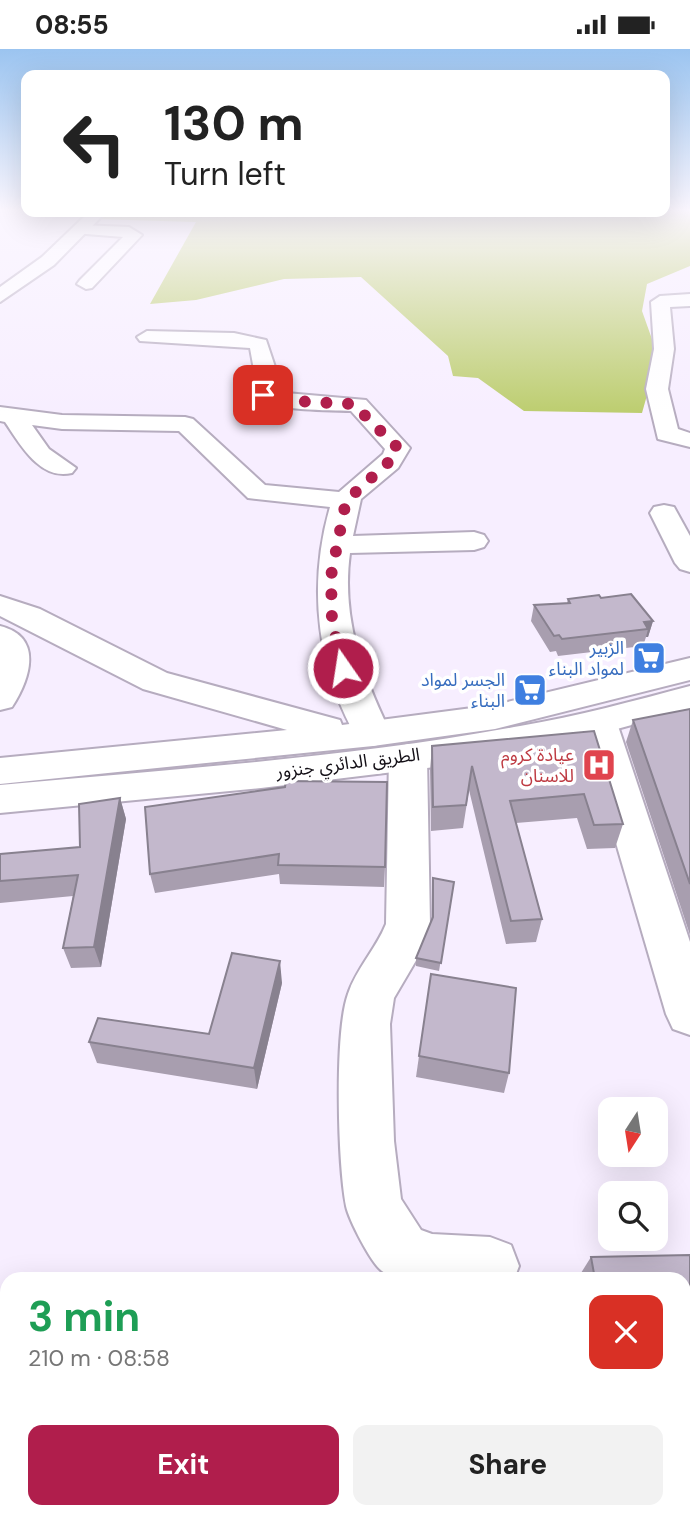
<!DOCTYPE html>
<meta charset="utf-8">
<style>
body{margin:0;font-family:"DM Sans","Noto Sans Arabic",sans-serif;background:#f2f2f2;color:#222;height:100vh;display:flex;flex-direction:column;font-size:26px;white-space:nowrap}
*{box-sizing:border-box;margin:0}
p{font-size:23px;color:#767676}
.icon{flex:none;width:38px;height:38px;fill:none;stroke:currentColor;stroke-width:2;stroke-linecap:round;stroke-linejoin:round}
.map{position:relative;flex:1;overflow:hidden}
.panel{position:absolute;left:0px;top:1223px;width:691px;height:247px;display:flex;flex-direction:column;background:#fff;border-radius:21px 21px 0 0;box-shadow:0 7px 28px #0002}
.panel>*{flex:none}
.top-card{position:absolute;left:21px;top:21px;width:649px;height:147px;border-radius:14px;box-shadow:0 7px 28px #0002;background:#fff;color:#222;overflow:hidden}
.needle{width:46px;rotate:192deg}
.controls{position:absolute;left:598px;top:1048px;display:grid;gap:14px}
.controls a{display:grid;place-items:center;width:70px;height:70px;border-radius:14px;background:#fff;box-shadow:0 7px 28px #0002;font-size:35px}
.pin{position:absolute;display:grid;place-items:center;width:60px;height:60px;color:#fff;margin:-30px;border-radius:14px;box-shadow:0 4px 10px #0006}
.me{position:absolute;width:77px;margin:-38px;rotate:347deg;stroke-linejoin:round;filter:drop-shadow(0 0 5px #0008)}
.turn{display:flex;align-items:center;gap:24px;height:147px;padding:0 28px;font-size:32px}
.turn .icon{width:91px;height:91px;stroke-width:2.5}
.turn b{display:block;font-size:49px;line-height:60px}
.round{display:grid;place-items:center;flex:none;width:74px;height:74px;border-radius:14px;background:#f2f2f2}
.summary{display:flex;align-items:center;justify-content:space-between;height:119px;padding:0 28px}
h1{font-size:42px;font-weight:700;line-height:52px;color:#1e9e55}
.action{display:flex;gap:14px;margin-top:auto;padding:14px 28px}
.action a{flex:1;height:80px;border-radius:14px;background:#b01e4c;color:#fff;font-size:28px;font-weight:700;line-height:80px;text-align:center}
.action a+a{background:#f2f2f2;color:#222}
.status{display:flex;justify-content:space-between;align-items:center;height:49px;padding:0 35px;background:#fff;direction:ltr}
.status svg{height:19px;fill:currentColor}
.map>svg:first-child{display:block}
.green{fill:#bccd6e}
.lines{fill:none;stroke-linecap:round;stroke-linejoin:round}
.minor-casing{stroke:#b6acbf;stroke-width:4}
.major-casing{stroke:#b6acbf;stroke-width:4}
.minor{fill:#fff;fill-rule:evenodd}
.major{fill:#fff;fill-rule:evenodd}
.wall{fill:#a89eaf}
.shaded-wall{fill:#88818f}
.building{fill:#c3b8cc;stroke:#88818f;stroke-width:2}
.route{stroke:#b01e4c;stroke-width:12;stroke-dasharray:0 21.6}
.labels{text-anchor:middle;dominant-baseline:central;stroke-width:7;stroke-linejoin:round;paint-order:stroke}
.shop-label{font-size:18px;fill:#366cbe;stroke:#fff;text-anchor:end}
.health-label{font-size:18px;fill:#be3a42;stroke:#fff;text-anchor:end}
.street-label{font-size:18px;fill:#130f16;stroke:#fff}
</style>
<div class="status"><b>08:55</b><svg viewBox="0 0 49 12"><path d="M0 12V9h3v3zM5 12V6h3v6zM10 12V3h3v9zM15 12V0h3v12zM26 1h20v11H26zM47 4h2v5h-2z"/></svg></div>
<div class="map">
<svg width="690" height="1469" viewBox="0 0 690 1469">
<rect width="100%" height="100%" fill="#f7eeff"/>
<!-- green -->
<path class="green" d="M665,160H690V217L647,235L642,262L658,307L642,364L524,362L478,329L453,327L448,307L361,228L284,230L196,251L150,255L196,173L94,170L104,163H665Z"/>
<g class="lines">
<defs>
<g id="minor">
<path d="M80,176L129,178L142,186L92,239L86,240L77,235L80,231L123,188L74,184L72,181Z"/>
<path d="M690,245V257L670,258L674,300L668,340L678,380L690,384V398L658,390L646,340L654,300L651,253L660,247Z"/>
<path d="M147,282L234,284L266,291L276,321L275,343L366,351L410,399L398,419L361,450L353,487L474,483L484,486L488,492L484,498L474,501L350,504C341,570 363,627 391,685L386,694L373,697L360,694C317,623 307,538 330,458L248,449L179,382L62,380L32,376L49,400L76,419L72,424C40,432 20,395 5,373L0,372V358L62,366L185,368L193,370L265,436L339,443L383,405L385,400L351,362C330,361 263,362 252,346L254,321L250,299L140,292L137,288Z"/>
<path d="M664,456L674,458L690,487V523L680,520L675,514L650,464L654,458Z"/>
<path d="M599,662L612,665L617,674L690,893V986L673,980L666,965L581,674L586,665Z"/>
<path d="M408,695L421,699L427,708L430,875L421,903L394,949L390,975L394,1092L401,1150L421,1181L432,1185L490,1188L511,1196L519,1217L514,1230C485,1230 403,1237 382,1222C371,1214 349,1171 346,1157C338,1115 334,984 348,945C356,920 376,900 386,875L389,708L395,699Z"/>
</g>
<g id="major">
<path d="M89,163H106L54,216L0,253V238L42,208Z"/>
<path d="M0,547L40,560L167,624L340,671L342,676L495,656L690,609V631L495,680L373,697L0,735V709L287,681L143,640L0,567Z"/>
<path d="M0,577C44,588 30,630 12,658L0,661Z"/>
<path d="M690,637V660L606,683L435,718L261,739L0,764V736C174,720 349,709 520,677C578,667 634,652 690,637Z"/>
</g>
</defs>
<!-- minor casing -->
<use href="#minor" class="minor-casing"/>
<!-- major casing -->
<use href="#major" class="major-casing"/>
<!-- minor -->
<use href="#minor" class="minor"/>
<!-- major -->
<use href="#major" class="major"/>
</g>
<!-- wall -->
<g class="wall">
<path d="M601,549L653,572L648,588H646L643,597L558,607L556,602L550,603L531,572L534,556L567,554L568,550Z"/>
<path d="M690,660V886L626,693L633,671Z"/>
<path d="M594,682L623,775L615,799L587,800L577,769L516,774L542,870L536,893L506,895L469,741L463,779L431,782L430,721L432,697Z"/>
<path d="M120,749L126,770L101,918L71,919L63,899L73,847L0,854V805L80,798Z"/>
<path d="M145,758L385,818L384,838L280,835L279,825L155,844L150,825Z"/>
<path d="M433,829L454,833L439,922L416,917V909L432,870Z"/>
<path d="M282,934L257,1040L97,1014L89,993L209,985Z"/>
<path d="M419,1007L509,1024L504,1044L416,1028Z"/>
<path d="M690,1206V1305L684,1306V1230H582L581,1224L591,1208Z"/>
<path d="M462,1463H580L581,1469H463Z"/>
<path d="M620,1463H684L690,1469H621Z"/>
</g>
<!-- shaded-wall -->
<g class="shaded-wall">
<path d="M653,572L648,588H646L648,580L644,573Z"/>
<path d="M120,749L126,770L101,918L94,898Z"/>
<path d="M280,912L282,934L257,1040L254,1019Z"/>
</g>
<!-- building -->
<g class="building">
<path d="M631,545L653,572L644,573L648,580L562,590L559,586L554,587L534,556L570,554L568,550L599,546L601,549Z"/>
<path d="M690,660V835L633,671Z"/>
<path d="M594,682L623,775L594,776L584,745L510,752L542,870L511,872L472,717L466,756L433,758L432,697Z"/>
<path d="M286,732L387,733L385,818L278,816L279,805L150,825L145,758L285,738Z"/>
<path d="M120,749L94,898L63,899L78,826L0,832V805L80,798L79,755Z"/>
<path d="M433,829L454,833L441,914L416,909L433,868Z"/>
<path d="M232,904L280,912L254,1019L89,993L98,969L209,985Z"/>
<path d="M431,925L516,939L509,1024L419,1007Z"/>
<path d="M690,1206V1292L684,1293V1230H595L591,1208Z"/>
<path d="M684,1368H690V1469H635L634,1463H684Z"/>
<rect x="316" y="1463" width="102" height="6"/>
<path d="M468,1463H580L581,1469H470Z"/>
</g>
<!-- sky -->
<linearGradient id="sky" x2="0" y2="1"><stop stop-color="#9bc4f0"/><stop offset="0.44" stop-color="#fbf7ff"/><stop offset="1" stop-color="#fbf7ff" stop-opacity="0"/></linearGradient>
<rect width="690" height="366" fill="url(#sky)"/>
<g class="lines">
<!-- route -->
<path class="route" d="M263,346L272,351L353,355L398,399L393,409L346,452L331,527L332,573L343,619"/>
</g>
<!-- icons -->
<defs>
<symbol id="supermarket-square" viewBox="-11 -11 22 22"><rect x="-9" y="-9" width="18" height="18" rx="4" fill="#3f7fe0" stroke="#fff"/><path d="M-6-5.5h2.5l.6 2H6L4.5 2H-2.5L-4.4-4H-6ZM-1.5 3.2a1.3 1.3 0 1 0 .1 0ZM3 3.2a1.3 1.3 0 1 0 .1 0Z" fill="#fff"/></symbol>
<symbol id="hospital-square" viewBox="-11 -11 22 22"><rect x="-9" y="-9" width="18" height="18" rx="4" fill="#e0444e" stroke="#fff"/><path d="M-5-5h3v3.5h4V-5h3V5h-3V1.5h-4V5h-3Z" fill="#fff"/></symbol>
</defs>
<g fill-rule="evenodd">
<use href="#supermarket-square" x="630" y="590" width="38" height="38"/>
<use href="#supermarket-square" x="511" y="622" width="38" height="38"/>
<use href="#hospital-square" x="580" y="697" width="38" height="38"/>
</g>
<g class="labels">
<!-- shop labels -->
<g class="shop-label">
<text x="624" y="599">الزبير<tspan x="624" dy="21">لمواد البناء</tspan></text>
<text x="505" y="631">الجسر لمواد<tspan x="505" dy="21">البناء</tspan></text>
</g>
<!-- health labels -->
<g class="health-label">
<text x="574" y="706">عيادة كروم<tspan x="574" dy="21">للاسنان</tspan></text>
</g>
<!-- street labels -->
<g class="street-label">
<text transform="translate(348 714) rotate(-7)">الطريق الدائري جنزور</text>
</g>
</g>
</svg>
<div class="controls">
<a><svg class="needle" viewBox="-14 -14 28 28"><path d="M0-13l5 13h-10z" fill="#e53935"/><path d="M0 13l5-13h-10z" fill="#767676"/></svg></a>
<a><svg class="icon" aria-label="search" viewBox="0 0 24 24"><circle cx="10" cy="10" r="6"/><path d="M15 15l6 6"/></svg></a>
</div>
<div class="pin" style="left:263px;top:346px;background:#d93025"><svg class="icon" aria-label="arrive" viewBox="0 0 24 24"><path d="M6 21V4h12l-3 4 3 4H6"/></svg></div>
<svg class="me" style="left:343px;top:619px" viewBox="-20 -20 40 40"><circle r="17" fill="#b01e4c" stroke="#fff" stroke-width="3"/><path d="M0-11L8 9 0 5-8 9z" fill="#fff"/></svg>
<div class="top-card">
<div class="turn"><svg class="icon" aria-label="left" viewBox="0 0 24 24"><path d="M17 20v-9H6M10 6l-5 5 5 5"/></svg><div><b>130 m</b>Turn left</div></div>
</div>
<section class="panel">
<div class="summary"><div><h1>3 min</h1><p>210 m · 08:58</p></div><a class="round" style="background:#d93025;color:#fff"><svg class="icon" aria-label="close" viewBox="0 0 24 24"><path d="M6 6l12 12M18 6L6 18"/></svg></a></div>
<div class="action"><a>Exit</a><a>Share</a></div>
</section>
</div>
